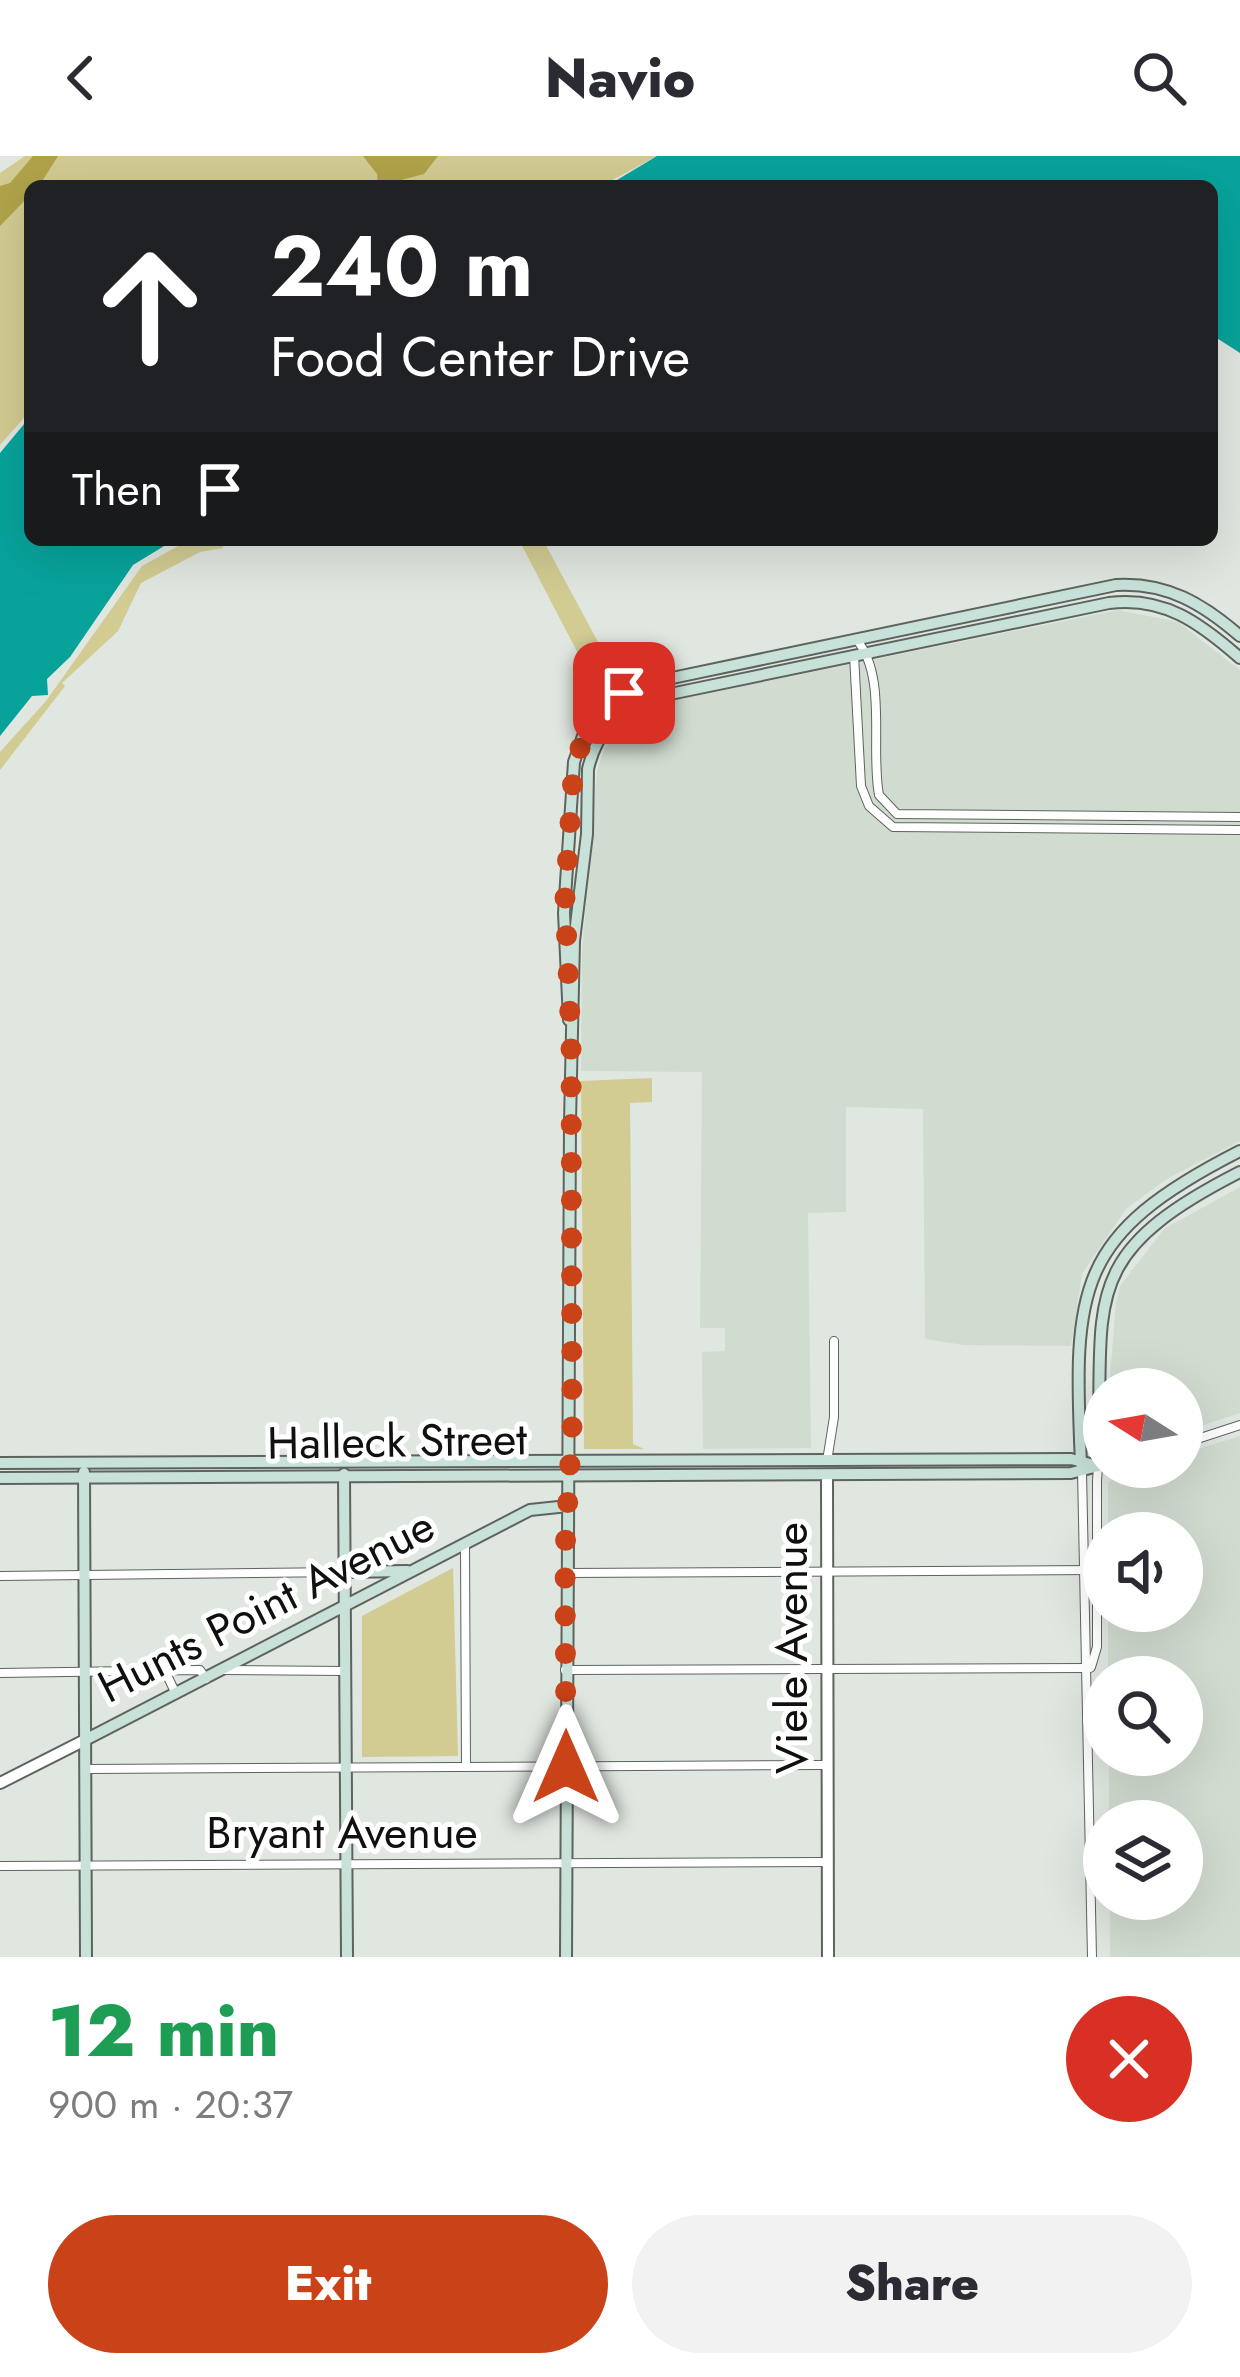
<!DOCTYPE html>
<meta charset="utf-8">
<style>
body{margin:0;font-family:Jost,sans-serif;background:#f2f2f3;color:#2b2b33;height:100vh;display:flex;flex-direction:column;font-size:45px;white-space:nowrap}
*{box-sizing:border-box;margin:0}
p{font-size:39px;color:#7c7c81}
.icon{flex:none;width:66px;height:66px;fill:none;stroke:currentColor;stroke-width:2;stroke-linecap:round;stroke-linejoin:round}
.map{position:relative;height:1801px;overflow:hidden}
.sheet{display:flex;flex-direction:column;background:#fff;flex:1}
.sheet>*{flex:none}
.banner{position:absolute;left:24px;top:24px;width:1194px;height:366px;border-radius:18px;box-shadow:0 12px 48px #0002;background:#202124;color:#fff;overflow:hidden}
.needle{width:78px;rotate:281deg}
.controls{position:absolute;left:1083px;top:1212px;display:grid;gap:24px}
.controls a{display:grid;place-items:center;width:120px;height:120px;border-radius:50%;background:#fff;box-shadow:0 12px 48px #0002;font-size:60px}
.pin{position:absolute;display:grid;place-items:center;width:102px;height:102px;color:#fff;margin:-51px;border-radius:24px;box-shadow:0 6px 18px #0006}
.me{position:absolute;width:132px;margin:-66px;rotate:0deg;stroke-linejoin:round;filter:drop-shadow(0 0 9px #0008)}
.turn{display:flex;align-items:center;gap:42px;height:252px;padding:0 48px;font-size:54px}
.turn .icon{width:156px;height:156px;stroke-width:2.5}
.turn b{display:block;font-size:84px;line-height:102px}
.then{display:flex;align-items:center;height:114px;padding:0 48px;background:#0003;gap:24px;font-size:45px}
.round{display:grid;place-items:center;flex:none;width:126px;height:126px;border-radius:63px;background:#f2f2f3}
.headline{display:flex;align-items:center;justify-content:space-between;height:204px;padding:0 48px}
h1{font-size:72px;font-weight:800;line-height:90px;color:#1e9e55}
.action{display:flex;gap:24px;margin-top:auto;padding:24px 48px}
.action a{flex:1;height:138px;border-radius:72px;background:#ca4217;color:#fff;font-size:48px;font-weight:800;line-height:138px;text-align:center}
.action a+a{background:#f2f2f3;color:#2b2b33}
header{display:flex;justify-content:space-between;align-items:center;height:156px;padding:0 48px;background:#fff;font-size:54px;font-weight:800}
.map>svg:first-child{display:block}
.built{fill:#d1dcd0}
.green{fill:#d2cb92}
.forest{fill:#b0a34a}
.water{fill:#07a39b}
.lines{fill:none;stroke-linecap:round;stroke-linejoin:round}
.minor-casing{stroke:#5e635e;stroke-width:10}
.tertiary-casing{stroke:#5e635e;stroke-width:14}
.secondary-casing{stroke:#5e635e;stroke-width:14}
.minor{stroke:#fff;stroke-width:8}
.tertiary{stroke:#fff;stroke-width:10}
.secondary{stroke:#c8e2d9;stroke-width:10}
.route{stroke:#ca4217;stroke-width:21;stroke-dasharray:0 37.8}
.labels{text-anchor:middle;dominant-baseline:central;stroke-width:10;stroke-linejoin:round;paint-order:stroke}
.street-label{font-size:45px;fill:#0f110f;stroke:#fff}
</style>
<header><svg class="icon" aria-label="back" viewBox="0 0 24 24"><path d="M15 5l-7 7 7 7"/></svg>Navio<svg class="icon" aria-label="search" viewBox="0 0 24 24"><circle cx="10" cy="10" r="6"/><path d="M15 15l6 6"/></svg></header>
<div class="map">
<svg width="1240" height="1801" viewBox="0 0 1240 1801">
<rect width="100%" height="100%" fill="#e0e6e0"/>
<!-- built -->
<g class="built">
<path d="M1118,454L1178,466L1240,514V985L1165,1024L1126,1053L1082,1118L1071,1190L964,1189L925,1183L923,953L846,951V1056L808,1057L811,1292L703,1293L702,1196L725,1195V1172H700L702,916L581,915L582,796L597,615L605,592L643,553L665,546Z"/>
<path d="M1240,1031V1257L1182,1276V1233H1109L1116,1146L1120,1130L1164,1073Z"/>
<path d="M1240,1280V1801H1110V1743H1182V1665H1109V1599H1182V1521H1108V1455H1182V1377H1108V1326L1139,1311H1182V1298Z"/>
</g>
<!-- green -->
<g class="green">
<path d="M25,0H657L601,30H30V255L0,289V17Z"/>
<path d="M189,384H222L223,392L200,396L141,427L118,475L62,527L65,530L0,614V596L46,545L142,410Z"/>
<path d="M519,384H543L611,510L577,519L583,507Z"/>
<path d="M652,922V946L630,947L633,1288L644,1293H584L581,925Z"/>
<path d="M453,1412L458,1600L362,1601V1460Z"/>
</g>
<!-- forest -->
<g class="forest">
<path d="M33,0H58L39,30H30V39L0,70V30L10,27Z"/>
<path d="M363,0H438L424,18L378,30L377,18Z"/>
</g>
<!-- water -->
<g class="water">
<path d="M657,0H1240V197L1212,179V30H607Z"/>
<path d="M30,261V384H174L133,409L70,501L47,523L48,539L32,540L0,580V297Z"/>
</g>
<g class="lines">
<defs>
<g id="minor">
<path d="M856,483C888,520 870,592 879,639L897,658L1240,661"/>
<path d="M854,499L861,630L869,650L893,671L1240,674"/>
<path d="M1182,1288L1240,1269"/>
<path d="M827,1305L834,1261V1185"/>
<path d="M1082,1315L1092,1801"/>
<path d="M465,1388L466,1611"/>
<path d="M566,1417L1097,1414"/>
<path d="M0,1420L344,1416"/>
<path d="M1091,1511L1097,1491V1325L1098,1310H1104"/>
<path d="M223,1514L345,1515"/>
<path d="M565,1514L1090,1512"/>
<path d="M165,1515L176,1538"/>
<path d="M0,1517L200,1514L206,1523"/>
<path d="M86,1613L828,1609"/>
<path d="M0,1710L828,1706"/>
</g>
<g id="tertiary">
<path d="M827,1319L828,1801"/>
<path d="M0,1627L85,1584"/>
</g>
<g id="secondary">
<path d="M569,864L564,757L574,606L583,580L605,551L653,526L1116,429C1167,426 1203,448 1240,480"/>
<path d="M0,1307L1071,1303L1094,1309"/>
<path d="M1081,1307C1073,1131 1075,1079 1240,995"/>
<path d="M1098,1310C1105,1145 1073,1101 1240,1016"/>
<path d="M84,1316L86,1801"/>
<path d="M344,1318L347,1801"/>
<path d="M0,1322L1071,1317L1098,1310"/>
<path d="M344,1416L407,1415"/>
<path d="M85,1584L530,1354L568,1350"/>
<path d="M566,1801L570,966L574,785L587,678L588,613C596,579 614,557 646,543L1109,447C1164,440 1200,467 1240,502"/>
</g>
</defs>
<!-- minor casing -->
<use href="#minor" class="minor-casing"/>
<!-- tertiary casing -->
<use href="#tertiary" class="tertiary-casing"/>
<!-- secondary casing -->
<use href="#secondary" class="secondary-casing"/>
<!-- minor -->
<use href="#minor" class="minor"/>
<!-- tertiary -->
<use href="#tertiary" class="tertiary"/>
<!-- secondary -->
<use href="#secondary" class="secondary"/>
</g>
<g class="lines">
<!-- route -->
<path class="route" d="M566,1611L565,1394L572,1272L571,885L565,742L574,606L592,565L624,537"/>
</g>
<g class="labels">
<!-- street labels -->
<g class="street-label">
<text transform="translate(397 1285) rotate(-1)">Halleck Street</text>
<text transform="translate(266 1450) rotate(-27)">Hunts Point Avenue</text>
<text transform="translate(791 1492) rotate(-90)">Viele Avenue</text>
<text x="342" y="1676">Bryant Avenue</text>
</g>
</g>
</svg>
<div class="controls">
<a><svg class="needle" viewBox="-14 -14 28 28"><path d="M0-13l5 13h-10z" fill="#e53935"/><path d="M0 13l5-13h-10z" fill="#7c7c81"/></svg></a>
<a><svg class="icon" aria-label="sound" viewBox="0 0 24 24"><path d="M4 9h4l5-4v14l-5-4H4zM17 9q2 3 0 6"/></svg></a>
<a><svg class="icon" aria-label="search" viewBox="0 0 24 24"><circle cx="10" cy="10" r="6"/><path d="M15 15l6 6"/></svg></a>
<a><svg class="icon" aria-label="layers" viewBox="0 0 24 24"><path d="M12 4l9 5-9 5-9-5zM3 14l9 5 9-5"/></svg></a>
</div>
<div class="pin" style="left:624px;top:537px;background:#d93025"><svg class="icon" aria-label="arrive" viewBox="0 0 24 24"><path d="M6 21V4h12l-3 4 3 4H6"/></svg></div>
<svg class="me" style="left:566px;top:1611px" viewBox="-20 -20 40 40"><path d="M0-17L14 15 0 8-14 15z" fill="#ca4217" stroke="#fff" stroke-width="4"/></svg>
<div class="banner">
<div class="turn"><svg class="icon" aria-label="ahead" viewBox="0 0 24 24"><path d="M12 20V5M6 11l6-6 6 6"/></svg><div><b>240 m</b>Food Center Drive</div></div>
<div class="then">Then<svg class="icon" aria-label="arrive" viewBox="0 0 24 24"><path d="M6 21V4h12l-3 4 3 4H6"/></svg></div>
</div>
</div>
<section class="sheet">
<div class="headline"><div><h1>12 min</h1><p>900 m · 20:37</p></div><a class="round" style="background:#d93025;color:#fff"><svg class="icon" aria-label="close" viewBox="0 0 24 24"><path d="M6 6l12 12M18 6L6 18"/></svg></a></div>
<div class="action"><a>Exit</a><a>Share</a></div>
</section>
